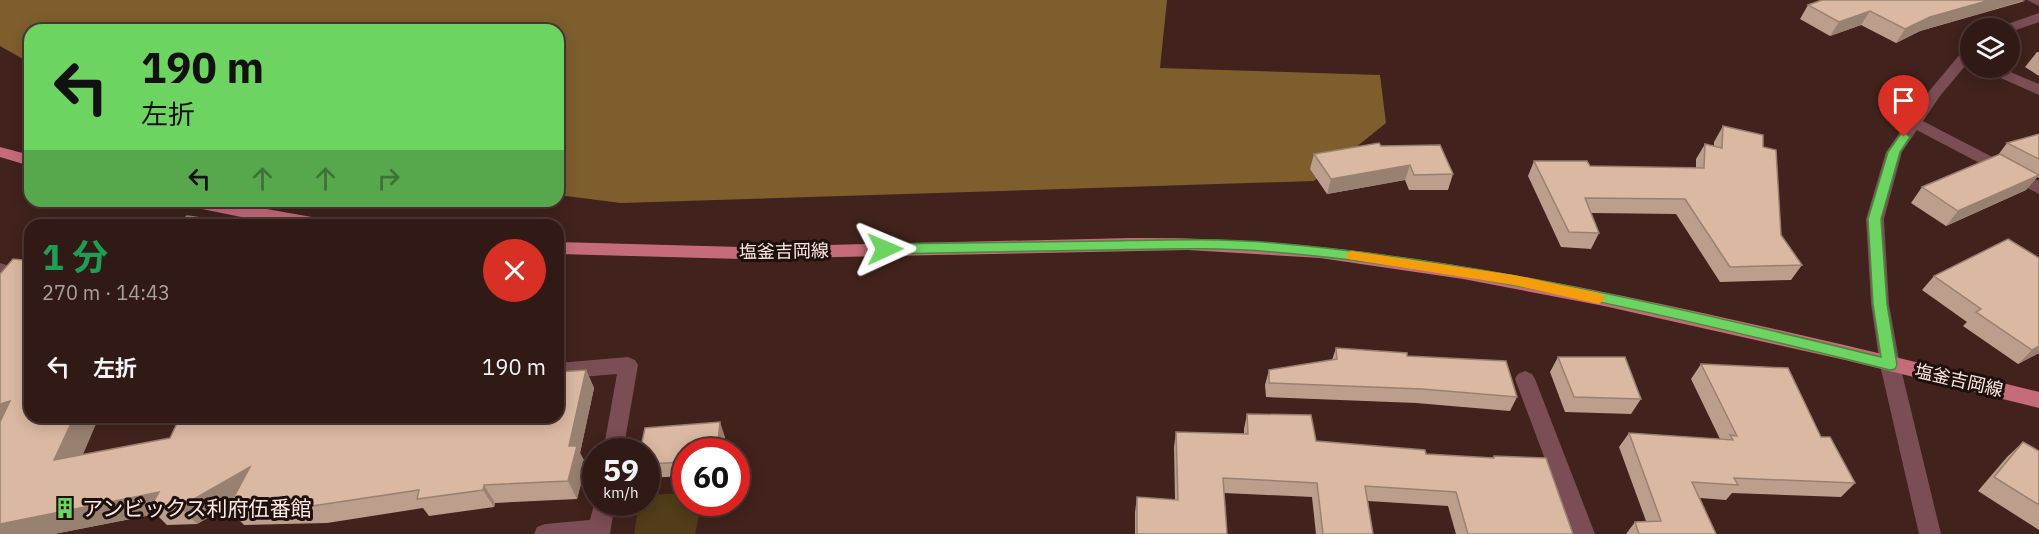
<!DOCTYPE html>
<html lang="ja">
<meta charset="utf-8">
<style>
body{margin:0;font-family:"IBM Plex Sans","Noto Sans JP",sans-serif;background:#39231e;color:#f1f3f6;height:100vh;display:flex;flex-direction:column;font-size:22px;white-space:nowrap}
*{box-sizing:border-box;margin:0}
p{font-size:20px;color:#a8a1a0}
.icon{flex:none;width:33px;height:33px;fill:none;stroke:currentColor;stroke-width:2;stroke-linecap:round;stroke-linejoin:round}
.map{position:relative;flex:1;overflow:hidden}
.panel{position:absolute;left:24px;top:219px;width:540px;height:204px;display:flex;flex-direction:column;background:#311a15;border-radius:18px;box-shadow:0 3px 15px #0003,0 0 0 2px #4c3834}
.panel>*{flex:none}
.hud{position:absolute;left:24px;top:24px;width:540px;height:183px;border-radius:18px;box-shadow:0 3px 15px #0003,0 0 0 2px #4c3834;background:#6dd361;color:#111;overflow:hidden}
.tools{position:absolute;left:1960px;top:18px;display:grid;gap:12px}
.tools a{display:grid;place-items:center;width:60px;height:60px;border-radius:50%;background:#311a15;box-shadow:0 3px 15px #0003,0 0 0 2px #4c3834;font-size:30px}
.speed{position:absolute;left:582px;top:438px;display:flex;gap:12px;font-size:30px;font-weight:700;text-align:center}
.speed>*{display:grid;place-content:center;width:78px;height:78px;border-radius:50%;background:#311a15;box-shadow:0 3px 15px #0003,0 0 0 2px #4c3834;line-height:1}
.speed small{font-size:15px;font-weight:400}
.speed .limit{border:9px solid #d22;background:#fff;color:#111}
.pin{position:absolute;display:grid;place-items:center;width:51px;height:51px;color:#fff;margin:-62px -26px;border-radius:50% 50% 50% 0;rotate:-45deg;box-shadow:0 0 6px #0007}
.pin .icon{rotate:45deg}
.me{position:absolute;width:66px;margin:-33px;rotate:89deg;stroke-linejoin:round;filter:drop-shadow(0 0 4px #0008)}
.turn{display:flex;align-items:center;gap:21px;height:126px;padding:0 18px;font-size:27px}
.turn .icon{width:78px;height:78px;stroke-width:2.5}
.turn b{display:block;font-size:42px;line-height:51px}
.lanes{display:flex;align-items:center;height:57px;padding:0 18px;background:#0003;justify-content:center;gap:30px;direction:ltr}
.lanes .off{opacity:.35}
.round{display:grid;place-items:center;flex:none;width:63px;height:63px;border-radius:32px;background:#39231e}
.headline{display:flex;align-items:center;justify-content:space-between;height:102px;padding:0 18px}
h1{font-size:36px;font-weight:700;line-height:45px;color:#1e9e55}
ul{padding:0;list-style:none}
li{display:flex;align-items:center;gap:18px;height:90px;padding:0 18px}
li div{flex:1}
li b{display:block;font-size:22px}
li em{font-style:normal}
.map>svg:first-child{display:block}
.green{fill:#523c19}
.forest{fill:#7e5e2d}
.lines{fill:none;stroke-linecap:round;stroke-linejoin:round}
.minor{fill:#7b4d54;fill-rule:evenodd}
.tertiary{fill:#7b4d54;fill-rule:evenodd}
.primary{fill:#c66b7a;fill-rule:evenodd}
.wall{fill:#bb9e8b}
.shaded-wall{fill:#998171}
.building{fill:#dab8a2;stroke:#998171;stroke-width:1.5}
.route{fill:#6dd361;stroke:#47893f;stroke-width:1.5}
.slow{fill:#f59e0b}
.labels{text-anchor:middle;dominant-baseline:central;stroke-width:6;stroke-linejoin:round;paint-order:stroke}
.street-label{font-size:18px;fill:#fde7e2;stroke:#1e100d}
.near-poi-label{font-size:21px;fill:#fde7e2;stroke:#1e100d;text-anchor:start}
</style>
<div class="map">
<svg width="2039" height="534" viewBox="0 0 2039 534">
<rect width="100%" height="100%" fill="#41221c"/>
<!-- green -->
<path class="green" d="M685,493L686,502L702,503L695,534H634L639,503L646,502L647,495Z"/>
<!-- forest -->
<path class="forest" d="M0,0H1167L1160,68L1380,75L1386,123L1314,181L621,203L558,195V30H30V63L0,46Z"/>
<g class="lines">
<!-- minor -->
<g class="minor">
<path d="M2027,0H2039V6Z"/>
<path d="M1983,68H2001L2039,84V95L1985,71Z"/>
<path d="M1915,117L2039,181V194L1909,126L1907,122L1909,118Z"/>
<path d="M0,263L25,271L28,276L7,301L0,303V284L6,278L0,276Z"/>
<path d="M628,357L635,360L638,365L623,452H603L617,374L558,379V363Z"/>
<path d="M1525,371L1532,374L1535,379L1595,534H1573L1515,379L1518,374Z"/>
<path d="M596,497V502H615L610,534H534L537,527L545,524L590,520Z"/>
</g>
<!-- tertiary -->
<g class="tertiary">
<path d="M2039,13V22L2010,32V28H2003L2005,25Z"/>
<path d="M1971,46V59L1940,96L1902,152L1884,219L1889,304L1900,365L1941,534H1919L1880,365L1871,304L1866,219L1886,152L1930,90L1966,47Z"/>
</g>
<!-- primary -->
<g class="primary">
<path d="M0,147L30,155V166L0,157Z"/>
<path d="M184,201H221L323,219L329,221L332,225H281L192,207L186,205Z"/>
<path d="M1131,238C1298,236 1460,263 1623,296C1762,325 1901,358 2039,392V408L1845,360L1604,306L1463,279L1320,258L1188,250L741,259L558,254V242L741,247Z"/>
</g>
</g>
<!-- wall -->
<g class="wall">
<path d="M2025,1L1920,31L1896,43L1861,25L1830,36L1800,19L1808,5Z"/>
<path d="M2037,52H2039V76L2025,67Z"/>
<path d="M1723,126L1763,147L1781,235L1802,265L1791,280L1720,282L1676,214L1591,213L1599,233L1591,249L1561,247L1528,176L1534,161L1590,166L1696,168V159L1705,144L1714,146V142Z"/>
<path d="M2039,134V178L2037,177L2026,190L1946,226L1911,203L1922,187L1998,155L2007,143Z"/>
<path d="M1381,146L1453,174L1448,190H1409L1405,180L1327,194L1310,169L1314,154Z"/>
<path d="M2039,258V353L2018,364L1963,326L1967,322L1922,290L1934,276Z"/>
<path d="M23,260L83,455L558,417L586,370L594,388L580,453L586,464L577,499L495,503L494,507L429,516L423,508L327,523L244,525L228,508L230,505L197,524L167,525L156,514L54,534H0Z"/>
<path d="M1336,348L1407,356L1517,397L1510,411L1416,403L1266,397L1265,385L1269,370L1332,360Z"/>
<path d="M1558,357L1641,399L1631,414L1565,412L1550,372Z"/>
<path d="M1701,364L1821,437L1855,483L1841,497L1732,493L1726,500L1700,498L1716,534H1626L1635,522L1646,521L1619,447L1629,433L1720,439L1691,379Z"/>
<path d="M1247,414L1316,441L1426,454L1493,458L1494,456L1573,534H1456L1448,506L1368,501L1373,534H1316L1312,497L1224,493L1227,534H1135V512L1137,497L1175,500L1174,447L1176,432L1244,434V429Z"/>
<path d="M725,437L724,452H686V476L646,478V452Z"/>
<path d="M2023,442L2039,451V530L1978,491L2007,457Z"/>
</g>
<!-- shaded-wall -->
<g class="shaded-wall">
<path d="M1990,0H2026L1920,31L1896,43L1905,29L1930,17Z"/>
<path d="M1870,11L1861,25L1830,36L1839,22Z"/>
<path d="M1410,165L1405,180L1327,194L1331,179Z"/>
<path d="M2039,175L2026,190L1946,226L1958,211Z"/>
<path d="M2039,346V353L2018,364L2032,350Z"/>
<path d="M586,370L594,388L580,453L586,464L577,499L568,481L569,446Z"/>
<path d="M10,401L0,425V404Z"/>
<path d="M74,417H99L73,478L54,460Z"/>
<path d="M720,422L725,437L724,452H717Z"/>
<path d="M250,467L265,485L197,524L180,507Z"/>
<path d="M484,485L495,503L494,507L483,490Z"/>
<path d="M159,492L150,508L156,514L54,534H0V524Z"/>
</g>
<!-- building -->
<g class="building">
<path d="M1822,0H1990L1930,17L1905,29L1870,11L1839,22L1808,5Z"/>
<path d="M1723,126L1763,135V147L1776,150L1781,235L1802,265L1730,267L1685,199L1585,198L1599,233L1569,232L1534,161H1587L1590,166L1704,168L1705,144L1722,148Z"/>
<path d="M2039,134V159L2007,143Z"/>
<path d="M1379,143L1381,146L1440,145L1453,174L1414,175L1410,165L1331,179L1314,154Z"/>
<path d="M2000,154L2039,175L1958,211L1922,187Z"/>
<path d="M187,216L251,225H177Z"/>
<path d="M71,221L162,225H66Z"/>
<path d="M2008,239L2039,258V346L2032,350L1976,312L1981,309L1934,276Z"/>
<path d="M30,254V417H74L54,460L170,438L180,417H558V372L586,370L569,446H577L568,481L484,485L483,490L417,499L419,490L312,506L228,508L250,467L180,507L150,508L159,492L0,524V422L10,401L0,404V274L13,259L23,260Z"/>
<path d="M1336,348L1407,353V356L1506,361L1517,397L1422,389L1269,383V370L1337,359Z"/>
<path d="M1558,357H1625L1641,399L1574,397Z"/>
<path d="M1701,364L1788,368L1821,437H1830L1855,483L1734,478L1738,485L1692,482L1716,534H1639L1635,522L1661,521L1629,433L1733,440L1730,435L1737,436Z"/>
<path d="M1247,414L1311,415L1316,441L1425,450L1426,454L1494,458V456L1546,458L1573,534H1468L1456,492L1365,486L1373,534H1323L1317,483L1223,478L1227,534H1137V497L1178,500L1176,432L1248,434Z"/>
<path d="M720,422L717,452H686V462L646,464V452H640L645,428Z"/>
<path d="M2023,442L2039,451V505L1994,477Z"/>
</g>
<!-- route -->
<path class="route" d="M1904,133L1910,137L1900,152L1881,219L1887,304L1897,365L1895,369L1890,370C1689,320 1479,269 1273,252C1217,247 1161,249 1105,250C1031,251 958,253 885,254L878,249L885,244C959,243 1034,242 1108,241C1163,240 1219,238 1275,243C1480,261 1682,308 1881,357L1873,304L1868,219L1888,152L1900,135Z"/>
<!-- slow -->
<path class="slow" d="M1352,251L1514,275L1599,293L1606,298L1599,304L1514,285L1348,259L1346,256L1348,252Z"/>
<!-- icons -->
<defs>
<symbol id="building-bare" viewBox="-9 -9 18 18"><path d="M-4-6H4V6H1V3H-1V6H-4ZM-2.5-4.3h1.7v1.8h-1.7ZM.8-4.3h1.7v1.8H.8ZM-2.5-1h1.7V.8h-1.7ZM.8-1h1.7V.8H.8Z" fill="#6dd361" stroke="#1e100d" stroke-width="2.5" paint-order="stroke"/></symbol>
</defs>
<g fill-rule="evenodd">
<use href="#building-bare" x="50" y="493" width="30" height="30"/>
</g>
<g class="labels">
<!-- street labels -->
<g class="street-label">
<text transform="translate(784 251) rotate(-1)">塩釜吉岡線</text>
<text transform="translate(1959 380) rotate(13)">塩釜吉岡線</text>
</g>
<!-- near-poi labels -->
<g class="near-poi-label">
<text x="82" y="508">アンビックス利府伍番館</text>
</g>
</g>
</svg>
<div class="tools">
<a><svg class="icon" aria-label="layers" viewBox="0 0 24 24"><path d="M12 4l9 5-9 5-9-5zM3 14l9 5 9-5"/></svg></a>
</div>
<div class="speed"><div>59<small>km/h</small></div><div class="limit">60</div></div>
<div class="pin" style="left:1904px;top:137px;background:#d93025"><svg class="icon" aria-label="arrive" viewBox="0 0 24 24"><path d="M6 21V4h12l-3 4 3 4H6"/></svg></div>
<svg class="me" style="left:885px;top:249px" viewBox="-20 -20 40 40"><path d="M0-17L14 15 0 8-14 15z" fill="#6dd361" stroke="#fff" stroke-width="4"/></svg>
<div class="hud">
<div class="turn"><svg class="icon" aria-label="left" viewBox="0 0 24 24"><path d="M17 20v-9H6M10 6l-5 5 5 5"/></svg><div><b>190 m</b>左折</div></div>
<div class="lanes"><svg class="icon" aria-label="left" viewBox="0 0 24 24"><path d="M17 20v-9H6M10 6l-5 5 5 5"/></svg><svg class="icon off" aria-label="ahead" viewBox="0 0 24 24"><path d="M12 20V5M6 11l6-6 6 6"/></svg><svg class="icon off" aria-label="ahead" viewBox="0 0 24 24"><path d="M12 20V5M6 11l6-6 6 6"/></svg><svg class="icon off" aria-label="right" viewBox="0 0 24 24"><path d="M7 20v-9h11M14 6l5 5-5 5"/></svg></div>
</div>
<section class="panel">
<div class="headline"><div><h1>1 分</h1><p>270 m · 14:43</p></div><a class="round" style="background:#d93025;color:#fff"><svg class="icon" aria-label="close" viewBox="0 0 24 24"><path d="M6 6l12 12M18 6L6 18"/></svg></a></div>
<ul>
<li><svg class="icon" aria-label="left" viewBox="0 0 24 24"><path d="M17 20v-9H6M10 6l-5 5 5 5"/></svg><div><b>左折</b></div><em>190 m</em></li>
</ul>
</section>
</div>
